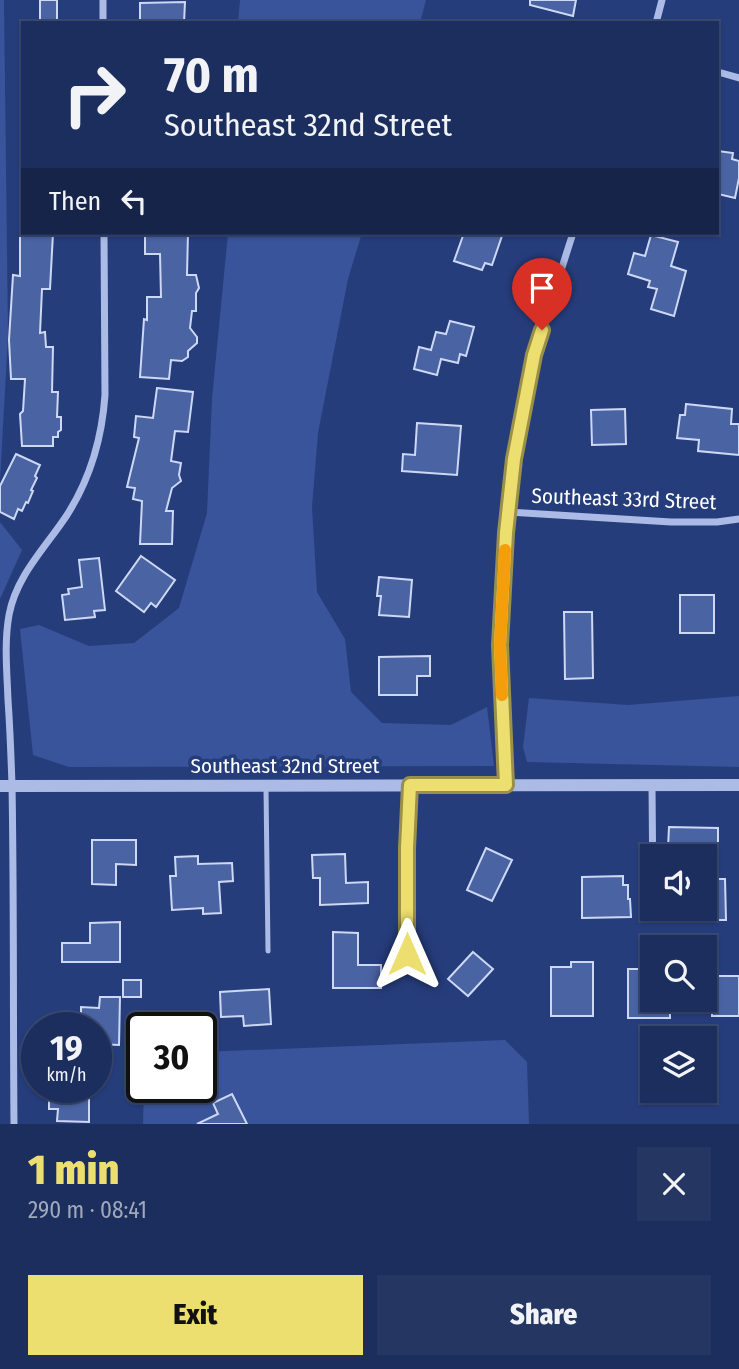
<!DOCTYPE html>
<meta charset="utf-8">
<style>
body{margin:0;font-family:"Fira Sans Condensed",sans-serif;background:#253663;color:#f1f3f6;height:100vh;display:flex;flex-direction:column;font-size:26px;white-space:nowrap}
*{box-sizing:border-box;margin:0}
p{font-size:23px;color:#a0a8bc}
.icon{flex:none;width:38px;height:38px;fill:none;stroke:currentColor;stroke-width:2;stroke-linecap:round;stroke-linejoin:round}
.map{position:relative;height:1124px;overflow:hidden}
.side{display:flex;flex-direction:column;background:#1c2e5d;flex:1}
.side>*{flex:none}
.top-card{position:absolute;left:21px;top:21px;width:698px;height:214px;border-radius:0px;box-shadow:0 2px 5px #0004,0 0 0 2px #3a4a72;background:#1c2e5d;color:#f1f3f6;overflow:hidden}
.tools{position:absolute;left:640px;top:844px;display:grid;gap:14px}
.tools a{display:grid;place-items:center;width:77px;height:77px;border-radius:0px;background:#1c2e5d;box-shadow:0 2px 5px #0004,0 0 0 2px #3a4a72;font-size:35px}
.speed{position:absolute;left:21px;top:1012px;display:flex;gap:14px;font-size:35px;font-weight:700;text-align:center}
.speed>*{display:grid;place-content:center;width:91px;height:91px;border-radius:50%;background:#1c2e5d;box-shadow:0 2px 5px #0004,0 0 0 2px #3a4a72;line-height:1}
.speed small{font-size:18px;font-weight:400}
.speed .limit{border:4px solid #111;border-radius:10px;background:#fff;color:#111}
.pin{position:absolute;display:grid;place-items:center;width:60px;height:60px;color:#fff;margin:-72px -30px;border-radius:50% 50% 50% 0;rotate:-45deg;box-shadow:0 0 7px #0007}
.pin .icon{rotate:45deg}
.me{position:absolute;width:77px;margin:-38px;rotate:0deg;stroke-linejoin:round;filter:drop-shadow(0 0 5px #0008)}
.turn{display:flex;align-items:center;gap:24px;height:147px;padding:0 28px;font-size:32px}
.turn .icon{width:91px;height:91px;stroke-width:2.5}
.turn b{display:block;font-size:49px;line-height:60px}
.then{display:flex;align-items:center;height:66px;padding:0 28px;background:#0003;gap:14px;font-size:26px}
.round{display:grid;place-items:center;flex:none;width:74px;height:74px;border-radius:0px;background:#253663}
.summary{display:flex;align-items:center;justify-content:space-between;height:119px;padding:0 28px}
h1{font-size:42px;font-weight:800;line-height:52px;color:#edde70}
.cta{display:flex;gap:14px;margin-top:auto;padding:14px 28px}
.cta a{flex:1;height:80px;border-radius:0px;background:#edde70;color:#111;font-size:28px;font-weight:800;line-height:80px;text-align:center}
.cta a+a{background:#253663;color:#f1f3f6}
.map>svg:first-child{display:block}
.green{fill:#39549a}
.building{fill:#4a63a3;stroke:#cdd8f4;stroke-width:2}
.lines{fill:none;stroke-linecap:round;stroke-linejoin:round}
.service{stroke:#abbbe5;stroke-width:5}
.minor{stroke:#abbbe5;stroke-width:7}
.tertiary{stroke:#abbbe5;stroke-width:12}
.route-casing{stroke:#9a9049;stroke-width:18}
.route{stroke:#edde70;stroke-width:12}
.slow{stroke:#f59e0b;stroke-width:12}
.labels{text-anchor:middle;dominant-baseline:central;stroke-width:7;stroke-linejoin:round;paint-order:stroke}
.street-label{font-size:21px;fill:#fff;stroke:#263d7c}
</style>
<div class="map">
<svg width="739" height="1124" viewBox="0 0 739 1124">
<rect width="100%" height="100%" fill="#263d7c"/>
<!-- green -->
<g class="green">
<path d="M0,0H4L8,337L0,481Z"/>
<path d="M240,0H426L420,23H238Z"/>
<path d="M228,233H362L348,279L318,433L312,507L317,592L345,639L351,692L382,723L451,725L487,707L494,766L69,767L33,755L20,629L39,625L89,646L134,643L179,608L207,513L212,399Z"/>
<path d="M0,522L22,550L0,599Z"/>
<path d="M739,696V767L527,762L523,747L529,698L628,705Z"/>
<path d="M505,1040L527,1062L529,1124H143L144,1087H201V1052Z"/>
</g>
<!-- building -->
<g class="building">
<rect x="40" y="0" width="17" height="23"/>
<path d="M530,0H576L573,16L530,5Z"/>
<path d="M185,2L184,23H140V3Z"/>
<path d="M718,151L733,153L732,159L739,161V178L735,198L718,194Z"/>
<path d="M20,233H53L50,289H42L40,333L45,332L46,347H53L52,392H58L57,417H61V430L58,432V437H53V446H22L20,414L23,411L25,379H11L9,340L13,275L20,276Z"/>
<path d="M145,233H188L187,275H196L199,288L196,293V311H192L190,328L197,337V343L188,351V357L182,361L171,360L169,379L140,377L144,319L147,320V297H161L160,254H145Z"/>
<path d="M464,233H503L492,265L485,263L482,270L454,261Z"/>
<path d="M651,235L678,242L671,266L686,271L674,316L651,309L657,289L648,287L650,281L628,274L634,253L645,256Z"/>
<path d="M450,321L474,327L466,356L460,354L458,363L441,359L437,375L414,369L419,347L431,350L436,332L446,334Z"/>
<path d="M157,388L193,392L188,432L175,431L171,461L181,463L179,475L181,481L172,488L166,511H173L172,544H140L142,501L133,499L135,488L127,487L139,438L134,437L136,416L153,418Z"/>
<path d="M686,404L732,409L731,424H739V455L698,451L699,440L677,438L680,415H685Z"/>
<path d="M625,409L626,444L592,445L591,410Z"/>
<path d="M417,423L461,426L457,475L402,471L403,454L415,455Z"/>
<path d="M16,454L40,465L35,476L37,478L31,490L33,491L28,503L26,502L22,511L18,509L14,519L0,512V486Z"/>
<path d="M141,556L175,580L156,607L151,603L144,612L116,591Z"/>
<path d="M99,558L105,610L94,611L95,617L65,620L62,595L69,594L68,589L82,587L79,560Z"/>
<path d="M379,577L412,580L409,617L379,615L381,596H377Z"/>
<rect x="680" y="595" width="34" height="38"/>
<path d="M564,612H592L593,678L565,679Z"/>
<path d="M430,656V676H417V695H379V657Z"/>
<path d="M669,827L718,828V879H725L726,920H705V856H678V848H668Z"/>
<path d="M92,840H136V865L116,864V885L92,884Z"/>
<path d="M486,848L512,860L492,901L467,890Z"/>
<path d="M345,854L346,883L368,882V903L320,905V878H313L312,855Z"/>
<path d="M198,856V864L232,863L233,881L219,882L221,913L203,914V908L172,910L170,876H176L175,857Z"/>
<path d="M623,876V885H628V899H630L631,917L582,918V877Z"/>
<path d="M120,922V962H62V943H90V923Z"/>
<path d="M333,932L358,933V965H381V988H333Z"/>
<path d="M473,952L493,969L468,996L448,979Z"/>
<path d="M571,962H593V1016H551V967H571Z"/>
<path d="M628,969H647V971H653V999H670V1018H628Z"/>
<rect x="712" y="976" width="27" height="40"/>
<rect x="123" y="980" width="18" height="17"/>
<path d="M269,989L271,1024L244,1026L243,1016L221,1017L220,992Z"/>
<path d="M100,997H120L119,1045L96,1044V1027H81V1007L99,1008Z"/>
<path d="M49,1087H89V1122L57,1121L58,1109H49Z"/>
<path d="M232,1094L247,1124H197L218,1114L213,1103Z"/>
</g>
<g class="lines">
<!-- service -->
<path class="service" d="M266,788L268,951"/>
<!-- minor -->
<g class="minor">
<path d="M103,23V0"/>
<path d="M656,23L662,0"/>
<path d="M718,72L739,78"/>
<path d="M508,512L671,522H717L739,519"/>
<path d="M506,785L500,645L503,576L514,459L534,355L573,233"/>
<path d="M652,785L653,901"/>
<path d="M407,954V848L410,785"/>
<path d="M14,1124C13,1011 14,898 12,785C11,756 10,728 8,700C7,672 4,643 9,615C16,576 46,547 67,515C90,479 102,438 105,395L104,233"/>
</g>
<!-- tertiary -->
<path class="tertiary" d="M0,786L739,785"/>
</g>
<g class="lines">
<defs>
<path id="route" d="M407,954V848L410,785H506L500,645L506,533L514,459L534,355L542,330"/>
</defs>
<!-- route casing -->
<use href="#route" class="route-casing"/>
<!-- route -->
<use href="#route" class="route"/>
<!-- slow -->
<path class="slow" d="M502,695L500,645L505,550"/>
</g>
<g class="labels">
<!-- street labels -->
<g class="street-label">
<text transform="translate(624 499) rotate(2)">Southeast 33rd Street</text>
<text x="285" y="766">Southeast 32nd Street</text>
</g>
</g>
</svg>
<div class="tools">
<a><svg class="icon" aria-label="sound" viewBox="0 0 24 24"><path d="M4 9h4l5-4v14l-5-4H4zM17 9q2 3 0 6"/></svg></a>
<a><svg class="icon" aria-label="search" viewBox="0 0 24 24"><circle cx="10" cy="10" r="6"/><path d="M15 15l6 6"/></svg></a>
<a><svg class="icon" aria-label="layers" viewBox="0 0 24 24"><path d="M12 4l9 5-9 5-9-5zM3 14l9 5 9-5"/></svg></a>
</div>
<div class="speed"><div>19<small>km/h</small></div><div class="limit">30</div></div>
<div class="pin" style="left:542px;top:330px;background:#d93025"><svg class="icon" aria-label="arrive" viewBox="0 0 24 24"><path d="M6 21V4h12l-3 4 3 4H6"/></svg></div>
<svg class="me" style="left:407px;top:954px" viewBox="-20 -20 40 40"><path d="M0-17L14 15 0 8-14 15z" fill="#edde70" stroke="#fff" stroke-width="4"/></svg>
<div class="top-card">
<div class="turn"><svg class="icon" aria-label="right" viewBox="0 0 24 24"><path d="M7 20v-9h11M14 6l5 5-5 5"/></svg><div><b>70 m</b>Southeast 32nd Street</div></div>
<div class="then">Then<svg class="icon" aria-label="left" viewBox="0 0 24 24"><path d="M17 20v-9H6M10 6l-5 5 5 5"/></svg></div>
</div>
</div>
<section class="side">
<div class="summary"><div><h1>1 min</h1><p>290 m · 08:41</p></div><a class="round"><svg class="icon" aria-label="close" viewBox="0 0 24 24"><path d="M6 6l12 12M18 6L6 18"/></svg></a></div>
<div class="cta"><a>Exit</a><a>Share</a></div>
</section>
